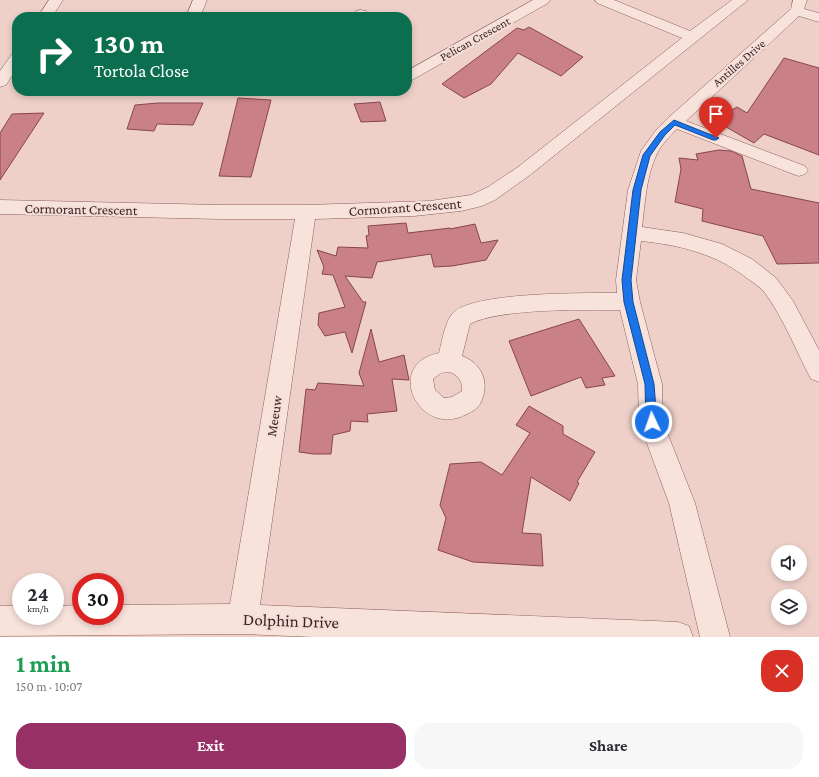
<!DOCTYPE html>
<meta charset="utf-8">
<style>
body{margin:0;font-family:"Crimson Pro",serif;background:#f7f7f7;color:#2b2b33;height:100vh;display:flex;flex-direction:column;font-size:15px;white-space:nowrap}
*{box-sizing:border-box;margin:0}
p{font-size:13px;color:#7c7c81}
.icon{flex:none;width:22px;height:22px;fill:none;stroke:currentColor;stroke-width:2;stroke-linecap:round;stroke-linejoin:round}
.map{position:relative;height:637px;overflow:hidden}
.drawer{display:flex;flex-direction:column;background:#fff;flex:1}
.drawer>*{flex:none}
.hud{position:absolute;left:12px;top:12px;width:400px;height:84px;border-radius:16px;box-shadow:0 2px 6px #0003;background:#0b6e4f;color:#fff;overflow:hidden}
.buttons{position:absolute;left:771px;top:545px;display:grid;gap:8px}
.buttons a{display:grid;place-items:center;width:36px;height:36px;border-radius:50%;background:#fff;box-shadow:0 2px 6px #0003;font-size:20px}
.speed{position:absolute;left:12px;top:573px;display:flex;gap:8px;font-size:20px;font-weight:700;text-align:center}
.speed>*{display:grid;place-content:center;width:52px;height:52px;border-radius:50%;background:#fff;box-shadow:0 2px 6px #0003;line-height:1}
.speed small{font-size:10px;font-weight:400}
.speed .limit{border:6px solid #d22;background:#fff;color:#111}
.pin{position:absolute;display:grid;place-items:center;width:34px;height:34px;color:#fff;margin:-41px -17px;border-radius:50% 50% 50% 0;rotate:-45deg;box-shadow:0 0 4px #0007}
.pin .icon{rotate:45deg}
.me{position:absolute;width:44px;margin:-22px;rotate:357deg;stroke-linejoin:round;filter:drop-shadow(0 0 3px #0008)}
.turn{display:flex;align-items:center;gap:14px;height:84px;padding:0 16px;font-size:18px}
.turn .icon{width:52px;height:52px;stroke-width:2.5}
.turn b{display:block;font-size:28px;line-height:34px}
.round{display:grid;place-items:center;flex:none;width:42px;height:42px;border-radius:16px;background:#f7f7f7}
.head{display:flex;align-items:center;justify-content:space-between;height:68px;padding:0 16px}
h1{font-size:24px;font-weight:700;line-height:30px;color:#1e9e55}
.cta{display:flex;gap:8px;margin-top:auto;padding:8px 16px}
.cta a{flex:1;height:46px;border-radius:16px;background:#973065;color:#fff;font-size:16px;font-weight:700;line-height:46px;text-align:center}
.cta a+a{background:#f7f7f7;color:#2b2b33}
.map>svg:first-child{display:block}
.building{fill:#ca8087;stroke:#88454c}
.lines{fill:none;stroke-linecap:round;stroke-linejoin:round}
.minor-casing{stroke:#8a5f5e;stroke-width:1}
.minor{fill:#f8e2dc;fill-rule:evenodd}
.route{fill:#1a73e8;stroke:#114b97}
.labels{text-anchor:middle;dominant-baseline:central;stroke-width:4;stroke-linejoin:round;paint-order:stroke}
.far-street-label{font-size:12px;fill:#3b2122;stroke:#f5ded8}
.street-label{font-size:14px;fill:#3b2122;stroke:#f5ded8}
.near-street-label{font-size:17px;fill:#3b2122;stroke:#f5ded8}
</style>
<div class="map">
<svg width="819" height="637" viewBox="0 0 819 637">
<rect width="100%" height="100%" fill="#eed0c9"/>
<!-- building -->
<g class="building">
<path d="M529,27L583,57L561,76L518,53L491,84L464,98L442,84L517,28L524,30Z"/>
<path d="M784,58L819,68V155L764,134L754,143L714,120L737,107L747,113Z"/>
<path d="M238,98L271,100L251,177L219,176Z"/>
<path d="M380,102L386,121L361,122L354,104Z"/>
<path d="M158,103H203L193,125L157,124L154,131L127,129L135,105Z"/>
<path d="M44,113L0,180V133L12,114Z"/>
<path d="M719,150L731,151L742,156L751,189L819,203V263L777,264L763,236L702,221L703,209L675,202L681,169L679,158L698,160L696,154Z"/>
<path d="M406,223L408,233L450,228V229L475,224L481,243L498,240L486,260L452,266L434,267L431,254L377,262L372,278L345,276L363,302H366L352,353L345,332L325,336L318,325L319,313L345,307L333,275L322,274L324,267L317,250L336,256L338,247L368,248L366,236L369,235L368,226Z"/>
<path d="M579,319L615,376L602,378L605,385L586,388L581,377L531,396L509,341Z"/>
<path d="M371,329L379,362L404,355L409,380L392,379L397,411L367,414L368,422L351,421L350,431L333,435L331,454H314L299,452L306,389L315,390L318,383L364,386L359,373Z"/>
<path d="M529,406L563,426V434L595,452L577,482L579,483L570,501L531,477L522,533L541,534L543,566L473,562L438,550L446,518L440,505L450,464L481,462L502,475L530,433L516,425Z"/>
</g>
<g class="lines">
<defs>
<g id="minor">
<path d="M49,0H63L52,17H38Z"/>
<path d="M193,0H207L200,17H186Z"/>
<path d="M533,0H550L548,3L412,80L407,82V71Z"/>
<path d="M595,0H614L690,31L732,0H748L530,175L495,200L482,206L461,211L414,216L315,219L260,605L678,622L689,626L693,637H314L243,634L0,636V606H21V616H55V606L81,605V616H115V605L230,604L295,219H220L0,214V200L220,205H307L430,201L471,195L488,187L518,167L682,38L597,3Z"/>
<path d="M793,0H807L804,9L819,13V22L799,16L686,121L805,166L808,170L805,174L799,176L793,174L677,129C669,137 660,146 656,156C646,178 645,204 642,227L683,233L722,244L752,259L776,278L793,301L819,350V382L811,379C796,351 784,319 765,293C760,287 754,283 748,279C717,254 680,245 641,241L636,280L640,302L662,384L663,422L695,503L730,637H700L669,503L639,422L638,384L620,310C585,310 500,308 470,324L462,356C482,363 490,383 481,402C478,409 471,412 465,415C419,438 383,364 439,353C442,342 445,319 455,311C480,292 584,293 617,293L616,280L628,190L641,151L656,130L668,118L791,9ZM449,372C458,374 463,382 462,391L452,397L444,398L435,390L433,379L441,373Z"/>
<path d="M361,10L366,11L368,14L366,17H351L356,11Z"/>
<path d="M17,52V68L6,85L0,87V71L12,54Z"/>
</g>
</defs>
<!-- minor casing -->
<use href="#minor" class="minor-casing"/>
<!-- minor -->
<use href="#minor" class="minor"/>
</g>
<!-- route -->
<path class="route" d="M674,120L719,138L716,140H713L675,125L665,135L650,156L641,190L631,280L633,302L654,384L657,422L655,425L652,427L648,425L646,422L645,384L624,302L622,280L633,190L643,155L660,132Z"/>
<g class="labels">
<!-- far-street labels -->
<g class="far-street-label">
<text transform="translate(475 39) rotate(-29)">Pelican Crescent</text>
<text transform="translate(739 63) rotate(-41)">Antilles Drive</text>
</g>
<!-- street labels -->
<g class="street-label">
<text transform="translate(405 207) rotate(-4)">Cormorant Crescent</text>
<text transform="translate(81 209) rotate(1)">Cormorant Crescent</text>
<text transform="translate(274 416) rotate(-81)">Meeuw</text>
</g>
<!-- near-street labels -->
<g class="near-street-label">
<text transform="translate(291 621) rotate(2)">Dolphin Drive</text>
</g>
</g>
</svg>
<div class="buttons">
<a><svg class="icon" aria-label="sound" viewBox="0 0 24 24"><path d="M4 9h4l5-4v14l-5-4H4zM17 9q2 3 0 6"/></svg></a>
<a><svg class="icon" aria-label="layers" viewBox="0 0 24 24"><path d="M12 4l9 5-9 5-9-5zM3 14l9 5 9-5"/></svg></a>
</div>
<div class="speed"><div>24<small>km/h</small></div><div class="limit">30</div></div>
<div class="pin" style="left:716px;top:138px;background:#d93025"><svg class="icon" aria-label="arrive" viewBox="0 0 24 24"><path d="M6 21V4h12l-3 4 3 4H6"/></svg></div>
<svg class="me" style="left:652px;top:422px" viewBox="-20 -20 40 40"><circle r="17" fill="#1a73e8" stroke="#fff" stroke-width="3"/><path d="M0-11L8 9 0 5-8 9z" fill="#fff"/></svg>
<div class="hud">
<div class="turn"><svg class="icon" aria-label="right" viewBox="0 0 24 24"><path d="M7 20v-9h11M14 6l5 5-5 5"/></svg><div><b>130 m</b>Tortola Close</div></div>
</div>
</div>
<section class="drawer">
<div class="head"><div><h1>1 min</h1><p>150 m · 10:07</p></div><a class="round" style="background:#d93025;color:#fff"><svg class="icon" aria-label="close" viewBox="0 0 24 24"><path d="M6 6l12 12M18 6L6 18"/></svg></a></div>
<div class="cta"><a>Exit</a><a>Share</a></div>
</section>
